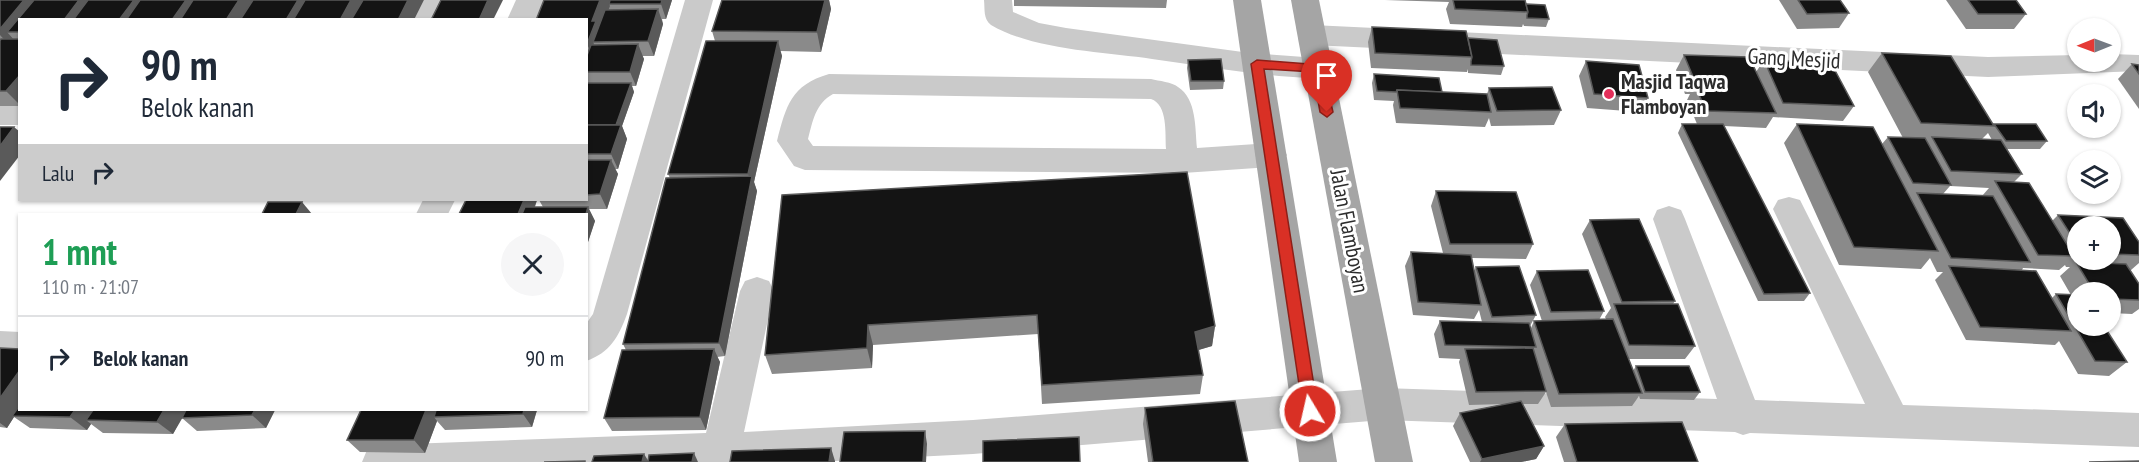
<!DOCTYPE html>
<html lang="id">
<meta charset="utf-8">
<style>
body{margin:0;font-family:"PT Sans Narrow",sans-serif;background:#f6f6f7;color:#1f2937;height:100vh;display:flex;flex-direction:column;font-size:22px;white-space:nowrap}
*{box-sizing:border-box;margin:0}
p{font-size:20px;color:#747a83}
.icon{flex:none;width:33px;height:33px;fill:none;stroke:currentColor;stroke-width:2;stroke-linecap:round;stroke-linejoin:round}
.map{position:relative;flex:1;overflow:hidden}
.sheet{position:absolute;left:18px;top:213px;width:570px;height:198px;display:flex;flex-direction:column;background:#fff;border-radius:0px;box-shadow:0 2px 4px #0004}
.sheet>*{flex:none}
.hud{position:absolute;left:18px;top:18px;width:570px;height:183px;border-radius:0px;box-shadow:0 2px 4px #0004;background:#fff;color:#1f2937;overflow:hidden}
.needle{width:39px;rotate:269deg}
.tools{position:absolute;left:2067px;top:18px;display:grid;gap:12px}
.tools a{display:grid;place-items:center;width:54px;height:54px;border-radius:50%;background:#fff;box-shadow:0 2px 4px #0004;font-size:30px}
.pin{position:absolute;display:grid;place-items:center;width:51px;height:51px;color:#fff;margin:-62px -26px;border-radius:50% 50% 50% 0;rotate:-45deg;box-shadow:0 0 6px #0007}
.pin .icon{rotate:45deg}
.me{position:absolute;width:66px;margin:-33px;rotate:351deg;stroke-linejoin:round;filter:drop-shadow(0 0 4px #0008)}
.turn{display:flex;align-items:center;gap:21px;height:126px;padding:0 24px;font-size:27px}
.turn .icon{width:78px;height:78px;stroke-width:2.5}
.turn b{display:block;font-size:42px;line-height:51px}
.then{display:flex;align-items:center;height:57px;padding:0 24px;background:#0003;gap:12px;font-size:22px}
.round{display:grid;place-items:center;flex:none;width:63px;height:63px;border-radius:32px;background:#f6f6f7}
.overview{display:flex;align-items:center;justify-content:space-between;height:102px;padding:0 24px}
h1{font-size:36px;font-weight:600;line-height:45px;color:#1e9e55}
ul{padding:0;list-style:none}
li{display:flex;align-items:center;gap:18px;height:84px;padding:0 24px;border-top:2px solid #e0e1e3}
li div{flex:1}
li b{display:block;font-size:22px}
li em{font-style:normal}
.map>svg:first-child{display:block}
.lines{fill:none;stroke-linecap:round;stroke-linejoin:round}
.minor{fill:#cacaca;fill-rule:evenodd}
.major{fill:#a5a5a5;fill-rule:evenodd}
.wall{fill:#8a8a8a;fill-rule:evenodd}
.shaded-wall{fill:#5a5a5a}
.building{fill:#141414;stroke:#5a5a5a;stroke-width:1.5}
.route{fill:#d93025;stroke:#8d1f18;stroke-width:1.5}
.poi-dot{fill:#e42f5a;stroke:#fff;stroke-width:2}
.labels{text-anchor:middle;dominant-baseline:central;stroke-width:6;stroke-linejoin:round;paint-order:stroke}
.street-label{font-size:22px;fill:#2d2d2d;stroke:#fff}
.poi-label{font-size:22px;font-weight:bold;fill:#2d2d2d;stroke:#fff;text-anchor:start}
</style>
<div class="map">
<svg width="2139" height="462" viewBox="0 0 2139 462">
<rect width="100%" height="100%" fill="#fff"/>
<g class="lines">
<!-- minor -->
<g class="minor">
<path d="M424,0H452L442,20H414Z"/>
<path d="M516,0H544L535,20H507Z"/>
<path d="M685,0H713L627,314C619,336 610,353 586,361V324L593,314Z"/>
<path d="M984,0H1012L1013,12L1039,23L1066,28L1250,53L1318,58L1328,61L1333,68L1328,75C1312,80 1295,77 1279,76C1236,72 1194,65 1152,59C1104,52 1033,50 991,25C983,19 985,9 984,0Z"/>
<path d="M1312,25L1988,57L2078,55V62H2110V54L2139,55V71L1988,77L1312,45L1302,42L1298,35L1302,28Z"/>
<path d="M829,74L1151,79C1159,81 1172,82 1178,87C1197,99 1195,129 1197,148L1271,143L1282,147L1287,155L1282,163L1271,167L1183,173L805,170L794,166L777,141C786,106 791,85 829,74ZM833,94L1151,99C1168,105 1165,133 1166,149L813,146L808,139C813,121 815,104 833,94Z"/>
<rect x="0" y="103" width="20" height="22"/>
<path d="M1789,197L1800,200L1903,405L2139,413V447L1750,433L1743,435L1735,432L1383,420L973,454L816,462H362L367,450L381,445L706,433L740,291L745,281L757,277L769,281L774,291L744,432L973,420L1383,388L1717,399L1653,219L1657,210L1669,206L1681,210L1685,219L1755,400L1865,404L1773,209L1778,200Z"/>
<path d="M423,200H455L448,214H416Z"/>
<path d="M0,331L20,332V362L0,361Z"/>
</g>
<!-- major -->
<g class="major">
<path d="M1233,0H1261L1337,462H1299Z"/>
<path d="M1291,0H1319L1413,462H1375Z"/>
</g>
</g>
<!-- wall -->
<g class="wall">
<path d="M0,0L20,20V106H0Z"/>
<path d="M544,0H672L666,19H662L663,24L654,56H642L644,59L636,86H632L634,92L622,126L627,139L618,169H615L618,174L607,209H589L595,221L586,248V214L466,200H537L535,207H543L539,200H586V20Z"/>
<path d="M722,0H829L831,9L821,52L780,51L782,56L754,182L757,191L725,356L717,357L720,362L706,430L612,431L604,418L626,350L623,344L670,178L668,174L715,41L712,31Z"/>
<path d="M1014,0H1167L1166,8L1014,6Z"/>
<path d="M1385,0H1525L1526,4L1549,19L1546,27L1524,26L1523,24L1522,27L1450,24L1446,9L1449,2Z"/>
<path d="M1779,0H1840L1849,13L1839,28L1797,29Z"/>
<path d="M1946,0H2016L2026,14L2014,29H1966Z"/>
<path d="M1372,27L1468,38L1504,66L1501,75L1468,73V69L1467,72L1371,68L1368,42Z"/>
<path d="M1882,53L1951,56L1993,125L1994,124H2036L2047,141L2040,149H2007L2022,174L2014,182L2029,183L2052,221L2058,215L2123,218L2139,242V263L2131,270H2130L2139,284V309L2132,314L2110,313V292H2078V326H2104L2127,362L2109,376L2078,374L2059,341L2055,345L1966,340L1935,280L1943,272H1937L1930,258L1921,269L1839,265L1784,143L1797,124L1873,127L1882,144L1888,137L1903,138L1868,72ZM1988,133L1992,140L1982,139ZM1950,186L1989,188L1982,196L1943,194ZM2078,226H2110V260H2078ZM2065,265L2066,267H2070L2060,276L2071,295L2056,294L2052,298L2036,271L2022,270L2023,268L2059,270Z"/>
<path d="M1684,55L1756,72L1764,60L1854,106L1843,121L1773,117L1766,128L1724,126L1810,293L1804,301H1758L1678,133L1682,124H1697L1687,100L1690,94H1685L1676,70Z"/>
<path d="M1188,60L1224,81L1223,89L1190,90L1187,68Z"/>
<path d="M1586,61L1648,98L1640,112L1587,108L1579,76Z"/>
<path d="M2132,64L2139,65V109L2118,79Z"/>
<path d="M1374,74L1442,92L1487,94L1489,88L1561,110L1554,125L1491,126L1489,118L1485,127L1396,123L1393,105L1394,101L1374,100L1372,83Z"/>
<path d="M1436,191L1533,244L1526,259L1472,258L1474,271L1476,267L1536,315L1530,326L1531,328L1534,321H1542L1530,285L1537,271L1604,311L1599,320L1606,319L1605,317L1611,308L1582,234L1590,220L1675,301L1673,304L1695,346L1685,359H1629L1633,371L1636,366L1700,392L1694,400L1640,399L1639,396L1632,406L1551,407L1546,392L1538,404H1523L1544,446L1536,459L1521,462H1470L1453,426L1460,413L1505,404L1469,405L1459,362L1460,359L1439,358L1434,334L1440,321L1482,322L1479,310L1474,319L1413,315L1405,266L1411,252L1443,253L1431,206Z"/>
<path d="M782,195L1215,326L1212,346L1198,350L1203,375L1200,394L1042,404L1038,334L873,345L872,368L772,374L765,355Z"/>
<path d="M0,348L20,410H275L266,428L197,431L182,418L183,415L173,434L103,433L91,424L87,430L30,428L14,417L7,428L0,427Z"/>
<path d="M1145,408L1248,462H1148L1143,424Z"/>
<path d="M361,410H537L532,427L445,430L437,421L425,453L360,452L347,440Z"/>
<path d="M1565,424L1698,462H1564L1556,437Z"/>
</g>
<!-- shaded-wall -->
<g class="shaded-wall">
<path d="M24,0H47L7,32L16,42L11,47L0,35V29Z"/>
<path d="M79,0H104L88,20H64Z"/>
<path d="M134,0H156L142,20H119Z"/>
<path d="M186,0H207L194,20H172Z"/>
<path d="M239,0H259L247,20H226Z"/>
<path d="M298,0H317L305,20H286Z"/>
<path d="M351,0H369L358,20H340Z"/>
<path d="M408,0H424L414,20H398Z"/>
<path d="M488,0H503L493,20H479Z"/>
<path d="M600,0H612L609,4L610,6L600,31L593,42L597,50L594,59L587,44L592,21Z"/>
<path d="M662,0H672L666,19L661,4Z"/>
<path d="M825,0H829L831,9L821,52L817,32Z"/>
<path d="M658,9L663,24L654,56L648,41Z"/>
<path d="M778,41L782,56L754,182L757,191L725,356L719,343L751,183L748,174Z"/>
<path d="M638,44L644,59L636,86L630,72Z"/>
<path d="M20,75V105L6,91Z"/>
<path d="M631,83L634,92L622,126L627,139L618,169L611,154L615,129Z"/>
<path d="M14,127L20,132V155L0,181V146Z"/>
<path d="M611,160L618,174L607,209L600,194Z"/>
<path d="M524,200H537L532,214H518Z"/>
<path d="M302,202L312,214H296Z"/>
<path d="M588,207L595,221L586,248V214Z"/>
<path d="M868,325L873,345L872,368L867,348Z"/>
<path d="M1215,326L1212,346L1192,352L1195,332Z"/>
<path d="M714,349L720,362L706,430L700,417Z"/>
<path d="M20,370V409L12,416L14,417L7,428L0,423V398Z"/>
<path d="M75,410H100L86,420L91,424L87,430L70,417Z"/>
<path d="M164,410H187L173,434L157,422Z"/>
<path d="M255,410H275L266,428L252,415Z"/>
<path d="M426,410H442L434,417L437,421L425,453L414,440Z"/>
<path d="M524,410H537L532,427L523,414Z"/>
<path d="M925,431L927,444L926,462H923Z"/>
<path d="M1544,446L1536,459L1521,462H1480L1482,459Z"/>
<path d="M831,448L835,461V462H829Z"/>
<path d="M694,453L698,462H692Z"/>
<path d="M644,454L649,462H642Z"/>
</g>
<!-- building -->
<g class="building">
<path d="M0,0H24L0,29Z"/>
<path d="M34,0H79L64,20H20V32H7Z"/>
<path d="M88,0H134L119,20H73Z"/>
<path d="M140,0H186L172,20H126Z"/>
<path d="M193,0H239L226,20H180Z"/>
<path d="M253,0H298L286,20H240Z"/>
<path d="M305,0H351L340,20H293Z"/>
<path d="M363,0H408L398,20H351Z"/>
<path d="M441,0H488L479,20H431Z"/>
<path d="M544,0H600L592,21H596L587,44H586V20H536Z"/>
<path d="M610,0H662L661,4H609Z"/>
<path d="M722,0H825L817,32L712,31Z"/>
<path d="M1453,0H1525L1528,12L1455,9Z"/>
<path d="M1798,0H1840L1849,13L1807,14Z"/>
<path d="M1968,0H2016L2026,14H1978Z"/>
<path d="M1526,4L1545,5L1549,19L1527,18V15L1528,12Z"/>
<path d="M658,9L648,41L593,42L605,10Z"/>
<path d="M1372,27L1466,31L1472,57L1375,53Z"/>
<path d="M1468,38L1497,40L1504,66L1471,65V61L1472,57Z"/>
<path d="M1,39H20V75L6,91H0V41Z"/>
<path d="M706,41H778L748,174H668Z"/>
<path d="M638,44L630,72H586V58L591,45Z"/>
<path d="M1882,53L1951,56L1994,126L1921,123Z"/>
<path d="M1684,55L1749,57L1776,113L1706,111L1695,85L1723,86L1720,80L1694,79Z"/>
<path d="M1221,59L1224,81H1191L1188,60Z"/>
<path d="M1764,60L1831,63L1854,106L1783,103Z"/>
<path d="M1586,61L1639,65L1648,98L1594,94Z"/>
<path d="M2132,64L2139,65V74Z"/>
<path d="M1374,74L1439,78L1442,92L1397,90L1396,92L1377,91Z"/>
<path d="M586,83H631L616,125H586Z"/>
<path d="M1552,87L1561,110L1497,111L1489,88Z"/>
<path d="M1397,90L1487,94L1491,112L1400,108Z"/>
<path d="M1682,124H1723L1810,293L1764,294Z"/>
<path d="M1797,124L1873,127L1938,251L1854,247Z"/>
<path d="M1994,124H2036L2047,141H2006Z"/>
<path d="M586,125H621L611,154H586Z"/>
<path d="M0,127H14L0,146Z"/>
<path d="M1888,137L1925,138L1951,185L1913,183Z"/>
<path d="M1932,137L2001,140L2022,174L1951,171Z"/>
<path d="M586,160H611L600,194L586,195Z"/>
<path d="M1187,172L1215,326L1195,332L1203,375L1042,385L1037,315L868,325L867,348L765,355L782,195Z"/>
<path d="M752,176L719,343L623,344L666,178Z"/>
<path d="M1995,181L2029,183L2074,256L2038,255Z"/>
<path d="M1436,191L1516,192L1533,244H1450Z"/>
<path d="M1917,193L1993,196L2030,262L1951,258Z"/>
<path d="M466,200H524L518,214H459Z"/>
<path d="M268,202H302L296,214H262Z"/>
<path d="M525,207H588L586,214H522Z"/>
<path d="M2058,215L2123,218L2139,242V255L2110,254V226H2078V246Z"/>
<path d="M1639,219L1675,301L1622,302L1590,220Z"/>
<path d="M1411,252L1471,255L1481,305L1418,302Z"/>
<path d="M2076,262L2126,264L2139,284V300L2110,299V292H2094Z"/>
<path d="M1519,266L1536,315L1492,317L1476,267Z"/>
<path d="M1949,266L2036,271L2071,331L1980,327Z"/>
<path d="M1588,270L1604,311L1551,312L1537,271Z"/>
<path d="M2056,294L2078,295V326H2104L2127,362L2095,361Z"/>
<path d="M1614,304H1678L1695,346L1629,345Z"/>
<path d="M1613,319L1642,393L1559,394L1534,321Z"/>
<path d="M1440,321L1529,323L1536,347L1445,345Z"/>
<path d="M0,348L20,349V370L0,398Z"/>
<path d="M1533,348L1546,391L1476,392L1465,349Z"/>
<path d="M714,349L700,417L604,418L622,350Z"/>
<path d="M1636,366H1689L1700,392H1645Z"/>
<path d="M1235,401L1248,462H1153L1145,408Z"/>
<path d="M1521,401L1544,446L1482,459L1460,413Z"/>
<path d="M20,405V410H75L70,417L12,416Z"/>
<path d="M93,410H164L157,422L86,420Z"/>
<path d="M186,410H255L252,415L182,418Z"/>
<path d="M361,410H426L414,440H347Z"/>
<path d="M436,410H524L523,414L434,417Z"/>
<path d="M1682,422L1698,462H1577L1565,424Z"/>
<path d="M925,431L923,462H840L844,432Z"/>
<path d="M1079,437L1080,462H983V441Z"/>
<path d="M831,448L829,462H730L732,451Z"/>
<path d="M694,453L692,462H648L649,455Z"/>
<path d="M644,454L642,462H592L594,456Z"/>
<path d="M585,461V462H544Z"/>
<path d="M2139,461V462H2089Z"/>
</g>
<!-- route -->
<path class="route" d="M1257,60L1322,65L1333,112L1327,117L1320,112L1313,72L1264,69L1318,411L1316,416L1310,418L1305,416L1303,411L1251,64Z"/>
<!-- markers -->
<circle class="poi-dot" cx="1609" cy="94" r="6"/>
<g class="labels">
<!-- street labels -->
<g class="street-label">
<text transform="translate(1794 58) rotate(3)">Gang Mesjid</text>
<text transform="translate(1350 231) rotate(79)">Jalan Flamboyan</text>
</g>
<!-- poi labels -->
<g class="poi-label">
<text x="1621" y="81">Masjid Taqwa<tspan x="1621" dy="25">Flamboyan</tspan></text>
</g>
</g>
</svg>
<div class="tools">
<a><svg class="needle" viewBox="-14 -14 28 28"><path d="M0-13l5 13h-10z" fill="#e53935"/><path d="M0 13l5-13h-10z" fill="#747a83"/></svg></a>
<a><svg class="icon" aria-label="sound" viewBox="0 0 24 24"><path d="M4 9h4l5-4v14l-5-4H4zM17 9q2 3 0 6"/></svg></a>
<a><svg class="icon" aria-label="layers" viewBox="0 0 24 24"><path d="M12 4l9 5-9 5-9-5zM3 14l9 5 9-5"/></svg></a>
<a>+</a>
<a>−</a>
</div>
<div class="pin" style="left:1327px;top:112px;background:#d93025"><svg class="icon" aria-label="arrive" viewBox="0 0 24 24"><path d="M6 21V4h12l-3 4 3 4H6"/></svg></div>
<svg class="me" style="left:1310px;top:411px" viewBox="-20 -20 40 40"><circle r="17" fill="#d93025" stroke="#fff" stroke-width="3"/><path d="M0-11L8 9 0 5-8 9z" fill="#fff"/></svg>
<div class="hud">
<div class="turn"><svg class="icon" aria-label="right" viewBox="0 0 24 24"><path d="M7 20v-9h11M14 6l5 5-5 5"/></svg><div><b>90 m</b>Belok kanan</div></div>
<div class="then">Lalu<svg class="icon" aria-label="right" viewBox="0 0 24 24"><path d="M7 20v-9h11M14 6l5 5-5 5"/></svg></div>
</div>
<section class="sheet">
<div class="overview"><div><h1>1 mnt</h1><p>110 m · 21:07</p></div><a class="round"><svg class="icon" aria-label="close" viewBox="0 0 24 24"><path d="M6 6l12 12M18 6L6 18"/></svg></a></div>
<ul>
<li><svg class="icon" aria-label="right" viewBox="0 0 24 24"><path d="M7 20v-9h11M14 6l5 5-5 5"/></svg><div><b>Belok kanan</b></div><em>90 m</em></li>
</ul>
</section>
</div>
